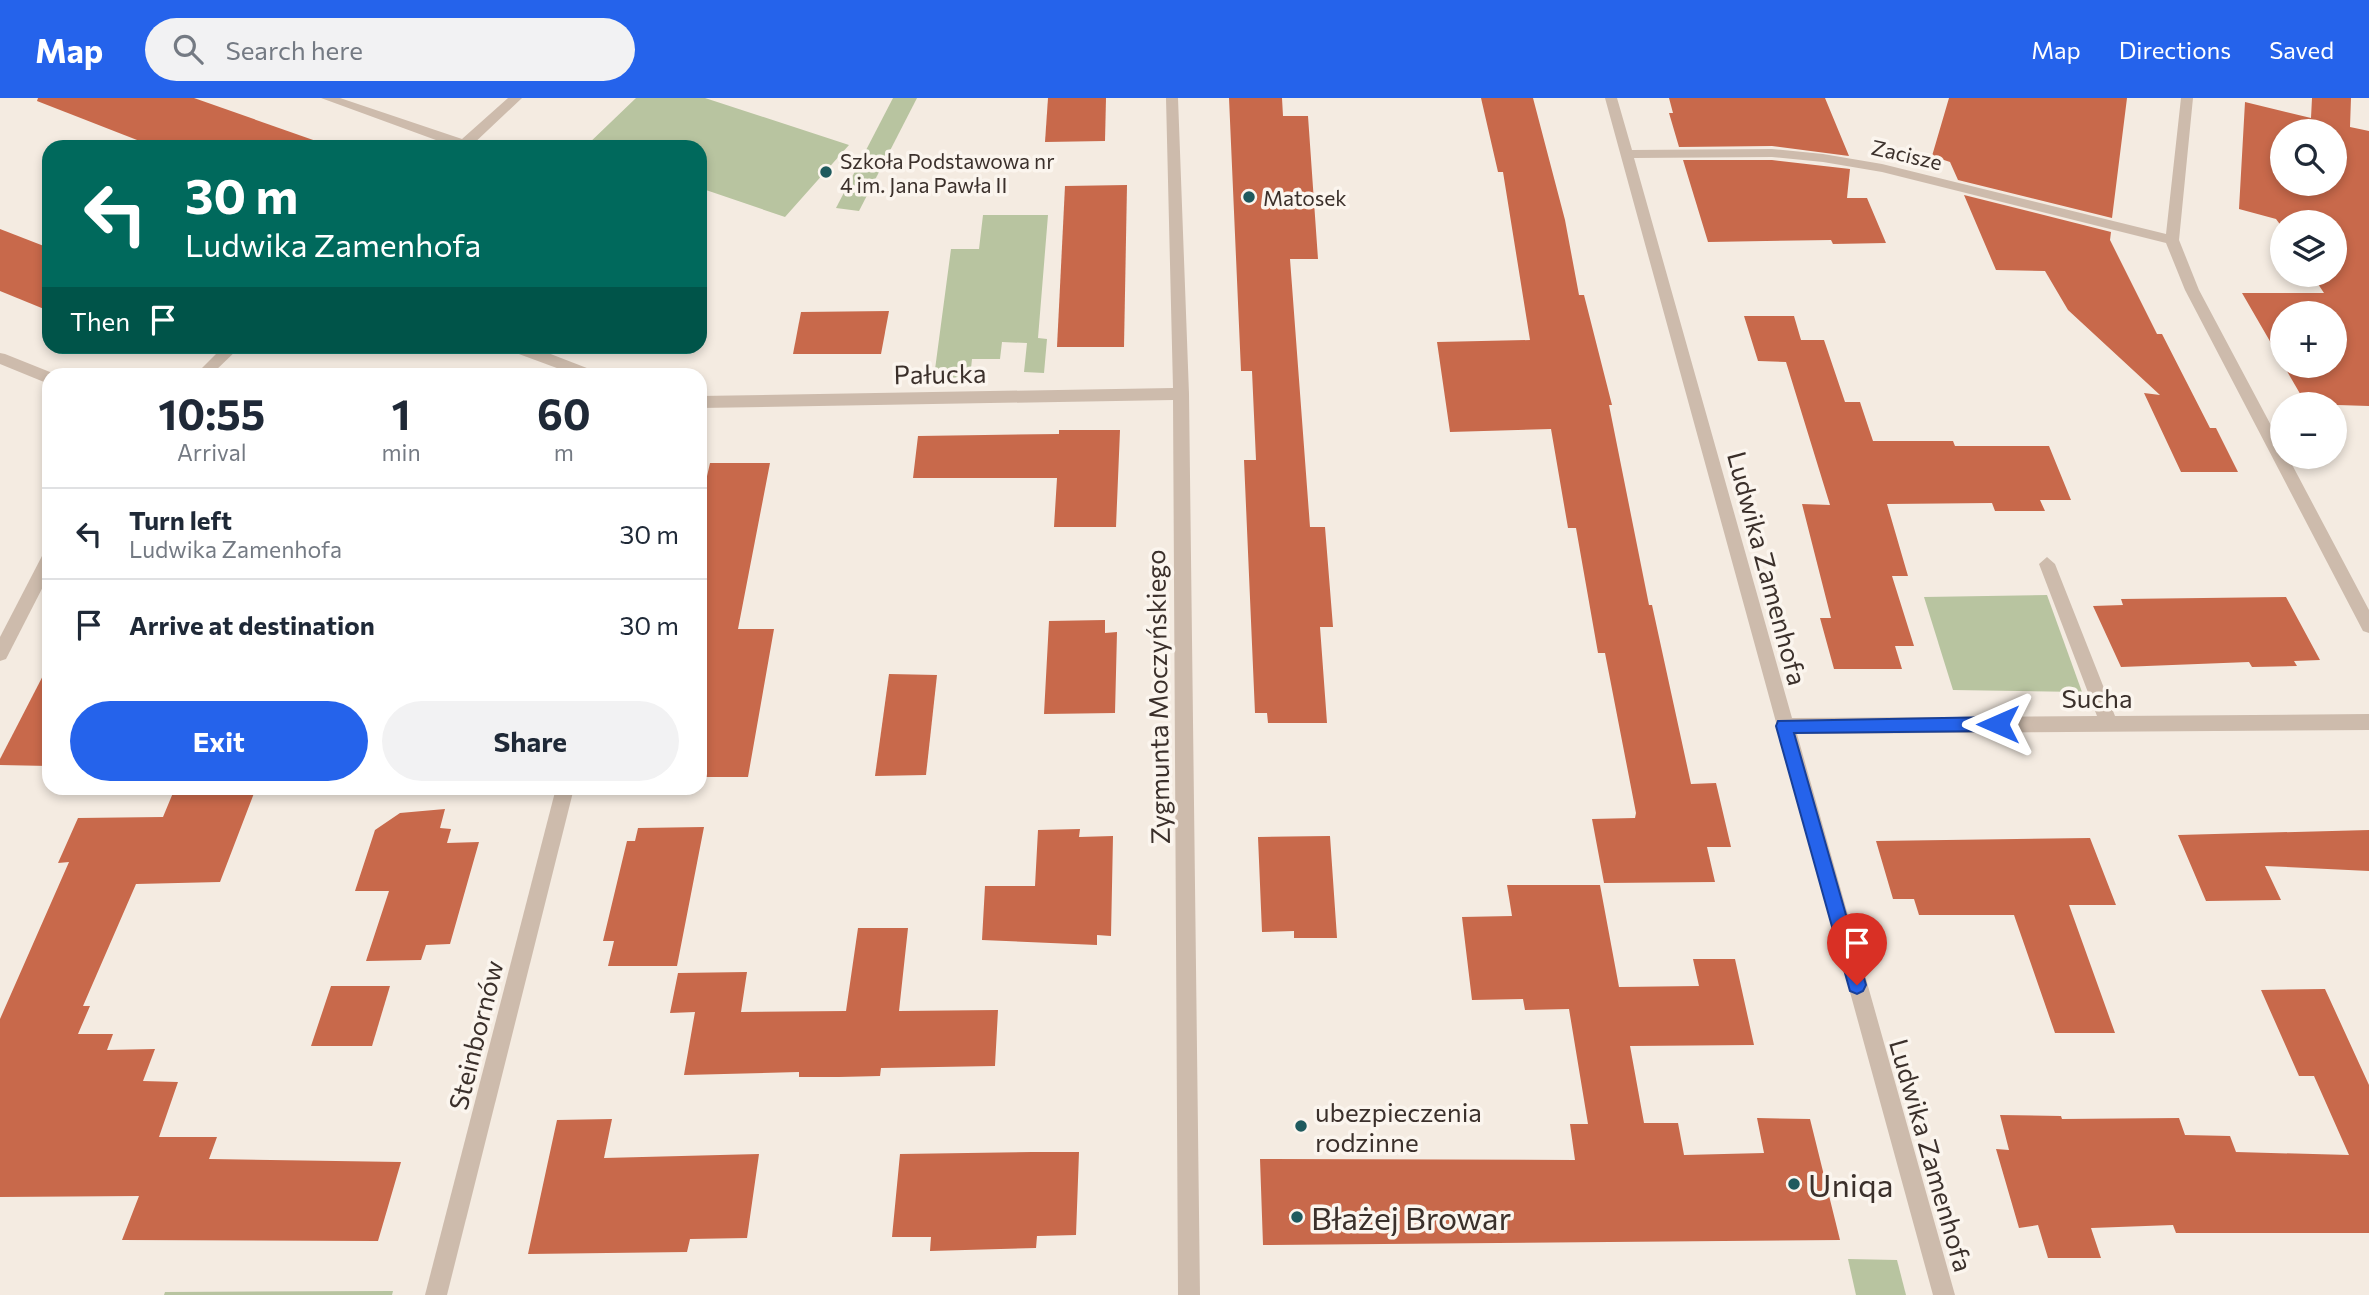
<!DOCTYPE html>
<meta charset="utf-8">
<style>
body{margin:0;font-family:Commissioner,sans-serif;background:#f2f2f3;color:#1f2937;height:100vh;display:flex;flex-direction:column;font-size:26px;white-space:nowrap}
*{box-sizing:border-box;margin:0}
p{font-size:23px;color:#747a83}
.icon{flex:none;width:38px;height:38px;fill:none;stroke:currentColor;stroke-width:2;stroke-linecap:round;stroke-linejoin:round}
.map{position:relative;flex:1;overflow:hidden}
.panel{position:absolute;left:42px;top:270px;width:665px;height:427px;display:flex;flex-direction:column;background:#fff;border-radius:21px;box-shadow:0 4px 10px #0003}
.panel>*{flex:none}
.banner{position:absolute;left:42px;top:42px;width:665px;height:214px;border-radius:21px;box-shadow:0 4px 10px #0003;background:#00695c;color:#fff;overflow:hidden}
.controls{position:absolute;left:2270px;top:21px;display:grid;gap:14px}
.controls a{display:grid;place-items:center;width:77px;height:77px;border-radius:50%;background:#fff;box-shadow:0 4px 10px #0003;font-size:35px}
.pin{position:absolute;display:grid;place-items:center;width:60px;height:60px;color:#fff;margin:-72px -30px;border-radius:50% 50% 50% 0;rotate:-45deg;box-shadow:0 0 7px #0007}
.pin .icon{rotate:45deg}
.me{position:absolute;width:77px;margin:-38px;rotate:270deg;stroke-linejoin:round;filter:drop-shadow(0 0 5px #0008)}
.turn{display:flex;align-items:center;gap:24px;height:147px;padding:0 28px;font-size:32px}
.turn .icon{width:91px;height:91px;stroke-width:2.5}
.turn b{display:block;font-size:49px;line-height:60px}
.then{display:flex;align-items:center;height:66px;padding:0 28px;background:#0003;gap:14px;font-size:26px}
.eta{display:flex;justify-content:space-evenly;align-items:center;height:119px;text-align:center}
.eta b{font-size:42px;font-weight:700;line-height:49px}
.primary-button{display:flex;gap:14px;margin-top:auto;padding:14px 28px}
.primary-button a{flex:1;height:80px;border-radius:42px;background:#2563eb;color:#fff;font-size:28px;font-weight:700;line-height:80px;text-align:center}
.primary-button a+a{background:#f2f2f3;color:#1f2937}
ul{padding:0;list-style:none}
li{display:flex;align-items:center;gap:21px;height:91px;padding:0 28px;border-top:2px solid #e0e1e3}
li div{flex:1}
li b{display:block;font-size:26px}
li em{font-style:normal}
header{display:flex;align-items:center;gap:42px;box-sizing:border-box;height:98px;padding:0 35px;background:#2563eb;color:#fff}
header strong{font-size:33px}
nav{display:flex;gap:38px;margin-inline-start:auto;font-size:24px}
.search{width:490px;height:63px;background:#f2f2f3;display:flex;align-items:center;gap:18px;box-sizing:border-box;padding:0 24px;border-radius:38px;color:#747a83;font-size:26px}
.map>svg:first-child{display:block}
.green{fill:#b8c4a0}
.building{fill:#c8694b;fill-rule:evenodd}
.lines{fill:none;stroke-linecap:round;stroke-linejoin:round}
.minor{fill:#cdbbac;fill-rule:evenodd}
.route{fill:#2563eb;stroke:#184099;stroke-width:2}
.poi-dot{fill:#1f5a5e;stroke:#fbf5ee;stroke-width:2.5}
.labels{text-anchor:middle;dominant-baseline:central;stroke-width:7;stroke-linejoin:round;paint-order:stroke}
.far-street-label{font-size:21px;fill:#3b302b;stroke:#fbf5ee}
.far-poi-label{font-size:21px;fill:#3b302b;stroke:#fbf5ee;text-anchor:start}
.street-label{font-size:26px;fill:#3b302b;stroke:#fbf5ee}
.poi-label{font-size:26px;fill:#3b302b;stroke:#fbf5ee;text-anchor:start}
.near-poi-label{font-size:32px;fill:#3b302b;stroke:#fbf5ee;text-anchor:start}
</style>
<header>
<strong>Map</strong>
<div class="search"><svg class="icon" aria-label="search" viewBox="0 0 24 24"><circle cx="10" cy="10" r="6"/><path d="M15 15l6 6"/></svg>Search here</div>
<nav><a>Map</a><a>Directions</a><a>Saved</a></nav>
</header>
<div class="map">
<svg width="2369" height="1197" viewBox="0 0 2369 1197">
<rect width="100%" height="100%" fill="#f4ebe1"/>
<!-- green -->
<g class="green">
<path d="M636,0H705L849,47L785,119L700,90V49H585Z"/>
<path d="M893,0H917L859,113L836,110Z"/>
<path d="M983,117H1048L1038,240L1047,241L1044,275L1024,274L1027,245L1002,244L1000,261H972L970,280L934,279L951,151H979Z"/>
<path d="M2047,497L2082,594L1953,592L1924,499Z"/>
<path d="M1848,1161L1897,1162L1906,1197H1856Z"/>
<path d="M393,1193L392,1197H164L165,1194Z"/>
</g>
<!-- building -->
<g class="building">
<path d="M38,0H194L316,43L315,49H155L37,3Z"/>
<path d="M1048,0H1106L1105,43L1045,44Z"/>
<path d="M1229,0H1282L1283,18H1308L1318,161H1290L1310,429H1325L1333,529H1320L1327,625H1268L1267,615H1255L1244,362H1256L1252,273H1241Z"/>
<path d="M1481,0H1533L1565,122L1579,197H1584L1612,307H1609L1649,507H1652L1691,686L1716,685L1731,749H1707L1715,784L1604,785L1592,721L1635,720L1636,715L1605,555H1598L1576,430H1568L1551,331L1450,334L1437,244L1530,242L1503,74H1498Z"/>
<path d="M1669,0H1825L1849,58L1772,48L1679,49L1669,15H1673Z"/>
<path d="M1949,0H2127L2112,120L1958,82L1950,64L1932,58Z"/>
<path d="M2312,0H2351L2350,29L2369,33V308L2306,306L2284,268H2334V215H2282V264L2242,195H2324L2312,177H2334V124H2282V129L2276,121L2239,111L2245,4L2311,20ZM2282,33H2334V86H2282Z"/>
<path d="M1683,62H1772L1850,71L1847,100H1867L1886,145L1833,146L1831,142L1708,144Z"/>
<path d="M1127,87L1124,249H1057L1065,88Z"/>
<path d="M1964,97L2111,134L2110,142L2157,236H2162L2210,330H2216L2238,374H2181L2144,295L2160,297L2068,212L2045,173L1996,172Z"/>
<path d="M0,131L49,150V213L0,193Z"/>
<path d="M889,213L881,256H793L801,214Z"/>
<path d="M1744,218H1794L1801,242H1824L1845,304H1860L1873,343H1953L1955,348H2049L2071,402H2040L2045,413H1995L1992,405L1887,406L1908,478H1892L1914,548H1895L1902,571H1834L1820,520H1831L1802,406L1830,407L1786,264L1758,263Z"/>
<path d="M1059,332H1120L1116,429H1054L1057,380H913L918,338L1059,336Z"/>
<path d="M710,365H770L738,531H774L748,679H700V409Z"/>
<path d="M2286,499L2320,562L2294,563L2297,568L2252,569L2249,564L2121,569L2093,508L2123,507L2121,501Z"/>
<path d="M1105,522V535L1117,534L1115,615L1044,616L1049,523Z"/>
<path d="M49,566V668L0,667V661Z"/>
<path d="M889,576L937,577L926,677L875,678Z"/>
<path d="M175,690H256L220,784L136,786L83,908H90L78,936H113L107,952L155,951L143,983L178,984L159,1039H217L209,1061L401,1064L378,1143L122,1142L139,1098L0,1099V921L69,764L58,765L78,720L163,719Z"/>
<path d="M445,711L440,730L451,731L447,745L479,744L450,846L426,847L421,862L366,863L389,793H355L375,732L400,715Z"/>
<path d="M704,729L677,868H608L614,843H603L627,743H635L638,730Z"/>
<path d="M1080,731L1079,739L1113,738L1111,838L1097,837V847L982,842L985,788H1035L1038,732Z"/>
<path d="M2369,732V773L2265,768L2281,802L2206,803L2178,737Z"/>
<path d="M1330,738L1337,840H1294V833L1262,834L1258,739Z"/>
<path d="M2090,740L2116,807H2069L2115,935H2055L2014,817H1919L1914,801H1893L1876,743Z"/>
<path d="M1507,787H1600L1619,889L1699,888L1693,861H1735L1754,947L1630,948L1644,1025H1678L1684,1057L1764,1055L1757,1020L1810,1021L1840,1142L1263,1147L1260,1061L1575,1062L1570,1026H1588L1569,911L1525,912L1523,901L1472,902L1462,819L1512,818Z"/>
<path d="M858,830H908L899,913L998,912L995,968L881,970L880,978L839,979H799V974L684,977L695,914L670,915L678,875L747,874L741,914L846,913Z"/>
<path d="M331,888H390L372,948H311Z"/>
<path d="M2325,891L2369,987V1135H2176L2173,1127L2091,1130L2101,1160H2048L2038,1127L2019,1130L1996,1051L2009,1052L2000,1017L2061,1018L2062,1021L2179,1020L2185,1037L2230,1038L2236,1054L2349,1057L2314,978H2299L2261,892Z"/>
<path d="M612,1021L604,1060L759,1056L747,1140L690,1141L687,1154L528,1156L557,1022Z"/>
<path d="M1032,1054H1079L1076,1137L1037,1138L1036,1150L930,1153L931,1139H892L900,1056Z"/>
</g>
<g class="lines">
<!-- minor -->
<g class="minor">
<path d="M321,0H340L462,41L508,0H522L470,49H455Z"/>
<path d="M1166,0H1178L1189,296L1200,1197H1178L1173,302L700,310V298L1173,290Z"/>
<path d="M1605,0H1617L1632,52L1772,51L1823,56L1882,66L2166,136L2181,0H2193L2179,142L2199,192L2282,348V359H2288L2369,512V535L2363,533L2185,192L2166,145L1882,74L1823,64L1772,59L1634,60L1792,620L2097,618L2039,466L2047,459L2055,466L2115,618L2369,616V632L1797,636L1955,1197H1933Z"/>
<path d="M224,248H241L212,276H196Z"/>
<path d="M506,248H530L592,272L594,276H573L508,252Z"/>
<path d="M0,255L5,256L55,276H49V286L44,284L0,266Z"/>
<path d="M49,454V477L6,561L0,563V539L43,456Z"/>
<path d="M556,690H574L447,1197H425Z"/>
</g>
</g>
<!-- route -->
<path class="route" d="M1998,619L2006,626L1998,633L1794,635L1866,887L1863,893L1857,896L1850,893L1776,628L1778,623Z"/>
<!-- markers -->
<g class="poi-dot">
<circle cx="826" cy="74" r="7"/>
<circle cx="1249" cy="99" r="7"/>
<circle cx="1301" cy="1028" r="7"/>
<circle cx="1794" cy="1086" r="7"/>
<circle cx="1297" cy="1119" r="7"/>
</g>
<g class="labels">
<!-- far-street labels -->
<g class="far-street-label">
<text transform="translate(1907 56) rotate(13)">Zacisze</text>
</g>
<!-- far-poi labels -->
<g class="far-poi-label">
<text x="840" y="62">Szkoła Podstawowa nr<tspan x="840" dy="24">4 im. Jana Pawła II</tspan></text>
<text x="1263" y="99">Matosek</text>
</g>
<!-- street labels -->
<g class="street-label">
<text transform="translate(940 275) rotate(-1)">Pałucka</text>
<text transform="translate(1768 470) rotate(75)">Ludwika Zamenhofa</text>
<text transform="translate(1157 599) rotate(-91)">Zygmunta Moczyńskiego</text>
<text x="2097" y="599">Sucha</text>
<text transform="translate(475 937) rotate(-76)">Steinbornów</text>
<text transform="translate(1932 1057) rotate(74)">Ludwika Zamenhofa</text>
</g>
<!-- poi labels -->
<g class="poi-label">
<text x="1315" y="1013">ubezpieczenia<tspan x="1315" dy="30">rodzinne</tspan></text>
</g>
<!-- near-poi labels -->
<g class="near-poi-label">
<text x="1808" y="1086">Uniqa</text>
<text x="1311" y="1119">Błażej Browar</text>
</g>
</g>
</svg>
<div class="controls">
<a><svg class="icon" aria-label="search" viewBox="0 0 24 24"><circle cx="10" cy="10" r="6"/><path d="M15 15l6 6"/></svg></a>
<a><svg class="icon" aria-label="layers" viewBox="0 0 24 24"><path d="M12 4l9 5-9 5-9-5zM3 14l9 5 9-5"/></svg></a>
<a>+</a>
<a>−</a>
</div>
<div class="pin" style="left:1857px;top:887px;background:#d93025"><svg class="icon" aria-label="arrive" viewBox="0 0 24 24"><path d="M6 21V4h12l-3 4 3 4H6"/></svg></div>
<svg class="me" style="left:1998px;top:626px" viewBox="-20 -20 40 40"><path d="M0-17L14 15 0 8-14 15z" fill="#2563eb" stroke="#fff" stroke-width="4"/></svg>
<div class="banner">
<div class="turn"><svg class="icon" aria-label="left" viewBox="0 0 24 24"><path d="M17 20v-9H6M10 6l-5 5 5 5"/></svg><div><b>30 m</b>Ludwika Zamenhofa</div></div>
<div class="then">Then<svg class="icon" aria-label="arrive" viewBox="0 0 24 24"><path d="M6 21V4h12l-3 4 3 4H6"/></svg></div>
</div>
<section class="panel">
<div class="eta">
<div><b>10:55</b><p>Arrival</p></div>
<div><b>1</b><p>min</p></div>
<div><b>60</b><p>m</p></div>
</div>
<ul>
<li><svg class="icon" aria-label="left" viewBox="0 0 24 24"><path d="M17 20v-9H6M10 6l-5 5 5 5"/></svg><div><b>Turn left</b><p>Ludwika Zamenhofa</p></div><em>30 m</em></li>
<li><svg class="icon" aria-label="arrive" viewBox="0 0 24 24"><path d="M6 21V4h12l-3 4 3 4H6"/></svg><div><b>Arrive at destination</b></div><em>30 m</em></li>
</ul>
<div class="primary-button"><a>Exit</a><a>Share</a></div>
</section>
</div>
